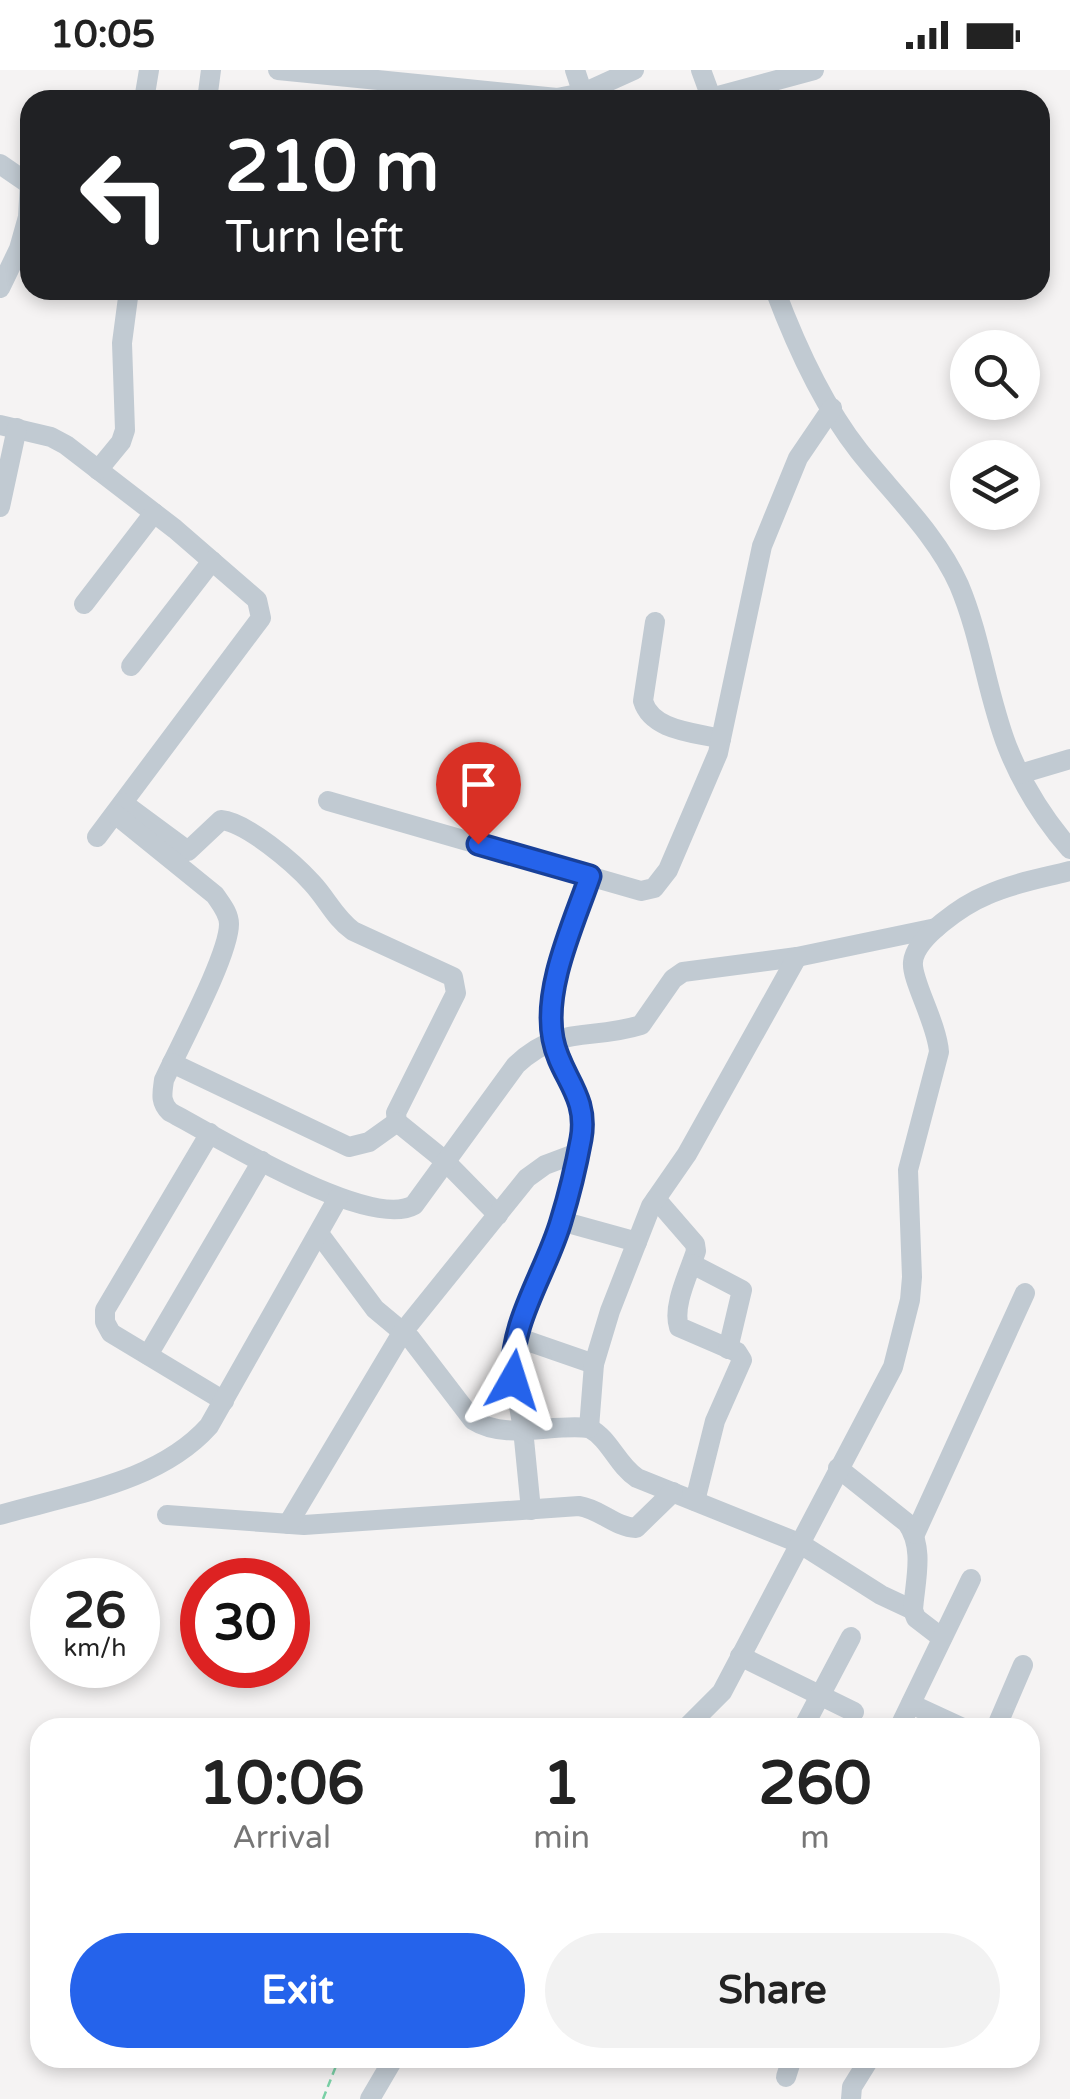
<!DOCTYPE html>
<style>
body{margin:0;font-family:"Varela Round",sans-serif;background:#f2f2f2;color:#222;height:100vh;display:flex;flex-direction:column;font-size:38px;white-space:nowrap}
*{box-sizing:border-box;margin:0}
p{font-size:32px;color:#767676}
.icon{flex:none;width:55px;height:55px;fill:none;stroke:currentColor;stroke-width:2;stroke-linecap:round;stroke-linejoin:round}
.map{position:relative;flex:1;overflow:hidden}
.panel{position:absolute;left:30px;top:1648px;width:1010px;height:350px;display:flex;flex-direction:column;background:#fff;border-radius:30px;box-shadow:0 5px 15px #0003}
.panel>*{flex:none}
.guide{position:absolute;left:20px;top:20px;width:1030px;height:210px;border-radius:30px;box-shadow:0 5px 15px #0003;background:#202124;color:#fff;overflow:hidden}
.buttons{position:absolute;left:950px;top:260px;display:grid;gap:20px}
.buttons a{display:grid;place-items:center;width:90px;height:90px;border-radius:50%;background:#fff;box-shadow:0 5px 15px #0003;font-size:50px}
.speed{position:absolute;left:30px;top:1488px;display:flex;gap:20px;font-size:50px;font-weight:700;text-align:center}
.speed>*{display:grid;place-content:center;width:130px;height:130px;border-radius:50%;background:#fff;box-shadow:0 5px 15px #0003;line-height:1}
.speed small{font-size:25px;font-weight:400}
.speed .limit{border:15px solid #d22;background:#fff;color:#111}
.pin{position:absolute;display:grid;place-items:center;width:85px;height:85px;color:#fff;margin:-102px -42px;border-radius:50% 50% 50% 0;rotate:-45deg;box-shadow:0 0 10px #0007}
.pin .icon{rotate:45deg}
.me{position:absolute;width:110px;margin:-55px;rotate:6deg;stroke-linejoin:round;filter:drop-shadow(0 0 8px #0008)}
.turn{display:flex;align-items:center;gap:35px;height:210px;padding:0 40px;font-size:45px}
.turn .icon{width:130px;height:130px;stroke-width:2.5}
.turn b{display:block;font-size:70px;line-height:85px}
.eta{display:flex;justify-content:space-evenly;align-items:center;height:170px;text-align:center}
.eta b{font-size:60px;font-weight:700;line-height:70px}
.primary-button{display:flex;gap:20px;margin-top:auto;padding:20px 40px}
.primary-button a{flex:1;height:115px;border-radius:60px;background:#2563eb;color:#fff;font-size:40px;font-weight:700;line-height:115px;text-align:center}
.primary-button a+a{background:#f2f2f2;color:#222}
.status{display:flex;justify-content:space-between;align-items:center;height:70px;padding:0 50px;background:#fff;direction:ltr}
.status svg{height:28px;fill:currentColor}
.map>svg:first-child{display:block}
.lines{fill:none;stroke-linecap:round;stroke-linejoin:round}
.path{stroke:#7ad0a6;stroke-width:2.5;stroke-dasharray:8 5;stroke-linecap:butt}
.minor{stroke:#c1cad2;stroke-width:20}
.route-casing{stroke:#184099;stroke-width:25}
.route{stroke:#2563eb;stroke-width:18}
</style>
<div class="status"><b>10:05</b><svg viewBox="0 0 49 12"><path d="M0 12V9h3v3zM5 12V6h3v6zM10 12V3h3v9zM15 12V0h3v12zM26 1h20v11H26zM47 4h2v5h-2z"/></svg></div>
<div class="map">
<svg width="1070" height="2029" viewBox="0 0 1070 2029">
<rect width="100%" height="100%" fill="#f5f3f3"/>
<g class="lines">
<!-- path -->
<path class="path" d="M323,2029L336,1996"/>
<!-- minor -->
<g class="minor">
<path d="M278,0L557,28L583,23L634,0"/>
<path d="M575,0L585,30"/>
<path d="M701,0L712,30"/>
<path d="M711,28L814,0"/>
<path d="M144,30L149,0"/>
<path d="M207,30L211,0"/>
<path d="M0,94L29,114"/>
<path d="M0,218L19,179L28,147L30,112"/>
<path d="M775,220C796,276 822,334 859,381C893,424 937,465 959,515C981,567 987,624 1007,676C1022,714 1043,748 1070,779"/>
<path d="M0,355L51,367L66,375L175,459L257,530L261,548L97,767"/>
<path d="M98,400L121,372L125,360L122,273L129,220"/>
<path d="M0,437L17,358"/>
<path d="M84,534L154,443"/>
<path d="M655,552L643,631C652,661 694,662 721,669"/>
<path d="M131,596L212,491"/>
<path d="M1020,704L1070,689"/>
<path d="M328,731L641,821L654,818L668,800L718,683L762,476L798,388L832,338"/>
<path d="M123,733L188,781L221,750C246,752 294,793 312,813C327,829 335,848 353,861L453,907L456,923L396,1043L397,1052L444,1090L498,1145"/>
<path d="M115,744L215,825C221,834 229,843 229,854C229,885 179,977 164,1010C162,1024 160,1032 170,1042C216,1066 369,1161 414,1135L516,995C560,954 590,971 641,955L673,909L683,902L797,887L936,858"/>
<path d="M172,993L349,1077L369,1072L397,1052"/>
<path d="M210,1063L105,1240V1252L111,1263L224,1331"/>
<path d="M656,1129L695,1174L696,1181C689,1203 672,1236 679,1257L737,1282L742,1290L715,1351L695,1431"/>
<path d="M561,1151L637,1172"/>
<path d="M320,1165L375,1239L411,1269L473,1350C506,1371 552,1353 589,1358C610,1369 617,1395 637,1408L799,1473L881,1525L913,1540"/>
<path d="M692,1194L742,1220L728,1279"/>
<path d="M516,1267L594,1294"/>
<path d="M148,1285L262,1091"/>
<path d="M589,1358L594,1294L610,1241L651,1136L687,1084L797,887"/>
<path d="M838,1398L907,1453C925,1478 915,1511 913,1540L916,1548L942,1568"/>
<path d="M531,1440L523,1359L512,1296L516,1267L561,1151L581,1071L584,1046L581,1034L553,969V925L557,903L590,806"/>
<path d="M0,1445C71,1424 158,1413 209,1356L338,1128"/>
<path d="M167,1445L304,1455L579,1436C600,1439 615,1457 636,1458L673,1422"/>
<path d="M288,1454L402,1263L527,1108L545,1095L577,1083"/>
<path d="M915,1464L1025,1223"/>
<path d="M740,1586L854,1642"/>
<path d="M911,1634L963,1658"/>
<path d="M686,1658L722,1622L893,1297L910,1230L912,1207L908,1100L939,982C937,953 911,910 913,892C915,867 965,834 987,825C1013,813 1043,808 1070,801"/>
<path d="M803,1658L851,1567"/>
<path d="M899,1658L971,1509"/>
<path d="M996,1658L1023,1595"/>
<path d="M786,2007L792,1988"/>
<path d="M370,2029L394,1988"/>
<path d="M851,2029L852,2017L870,1988"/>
</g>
</g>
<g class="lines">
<defs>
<path id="route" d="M478,774L590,806C574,853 543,918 553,969C560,1007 589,1025 581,1069C576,1096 569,1125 561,1151C546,1203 508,1254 513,1310"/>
</defs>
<!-- route casing -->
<use href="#route" class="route-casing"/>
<!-- route -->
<use href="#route" class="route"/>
</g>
</svg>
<div class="buttons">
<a><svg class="icon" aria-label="search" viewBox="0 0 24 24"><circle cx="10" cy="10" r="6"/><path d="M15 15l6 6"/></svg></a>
<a><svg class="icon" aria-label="layers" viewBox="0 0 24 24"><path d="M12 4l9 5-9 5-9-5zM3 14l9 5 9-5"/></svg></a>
</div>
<div class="speed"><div>26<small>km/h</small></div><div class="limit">30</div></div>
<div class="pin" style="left:478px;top:774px;background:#d93025"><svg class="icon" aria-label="arrive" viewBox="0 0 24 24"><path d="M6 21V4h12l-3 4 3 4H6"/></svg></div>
<svg class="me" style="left:513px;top:1310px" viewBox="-20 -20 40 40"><path d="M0-17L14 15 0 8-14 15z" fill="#2563eb" stroke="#fff" stroke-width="4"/></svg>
<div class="guide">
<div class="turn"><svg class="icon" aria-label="left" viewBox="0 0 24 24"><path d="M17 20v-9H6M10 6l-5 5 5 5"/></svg><div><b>210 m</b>Turn left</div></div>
</div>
<section class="panel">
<div class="eta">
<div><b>10:06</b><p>Arrival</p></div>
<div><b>1</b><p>min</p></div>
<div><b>260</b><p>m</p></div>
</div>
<div class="primary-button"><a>Exit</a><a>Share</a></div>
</section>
</div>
